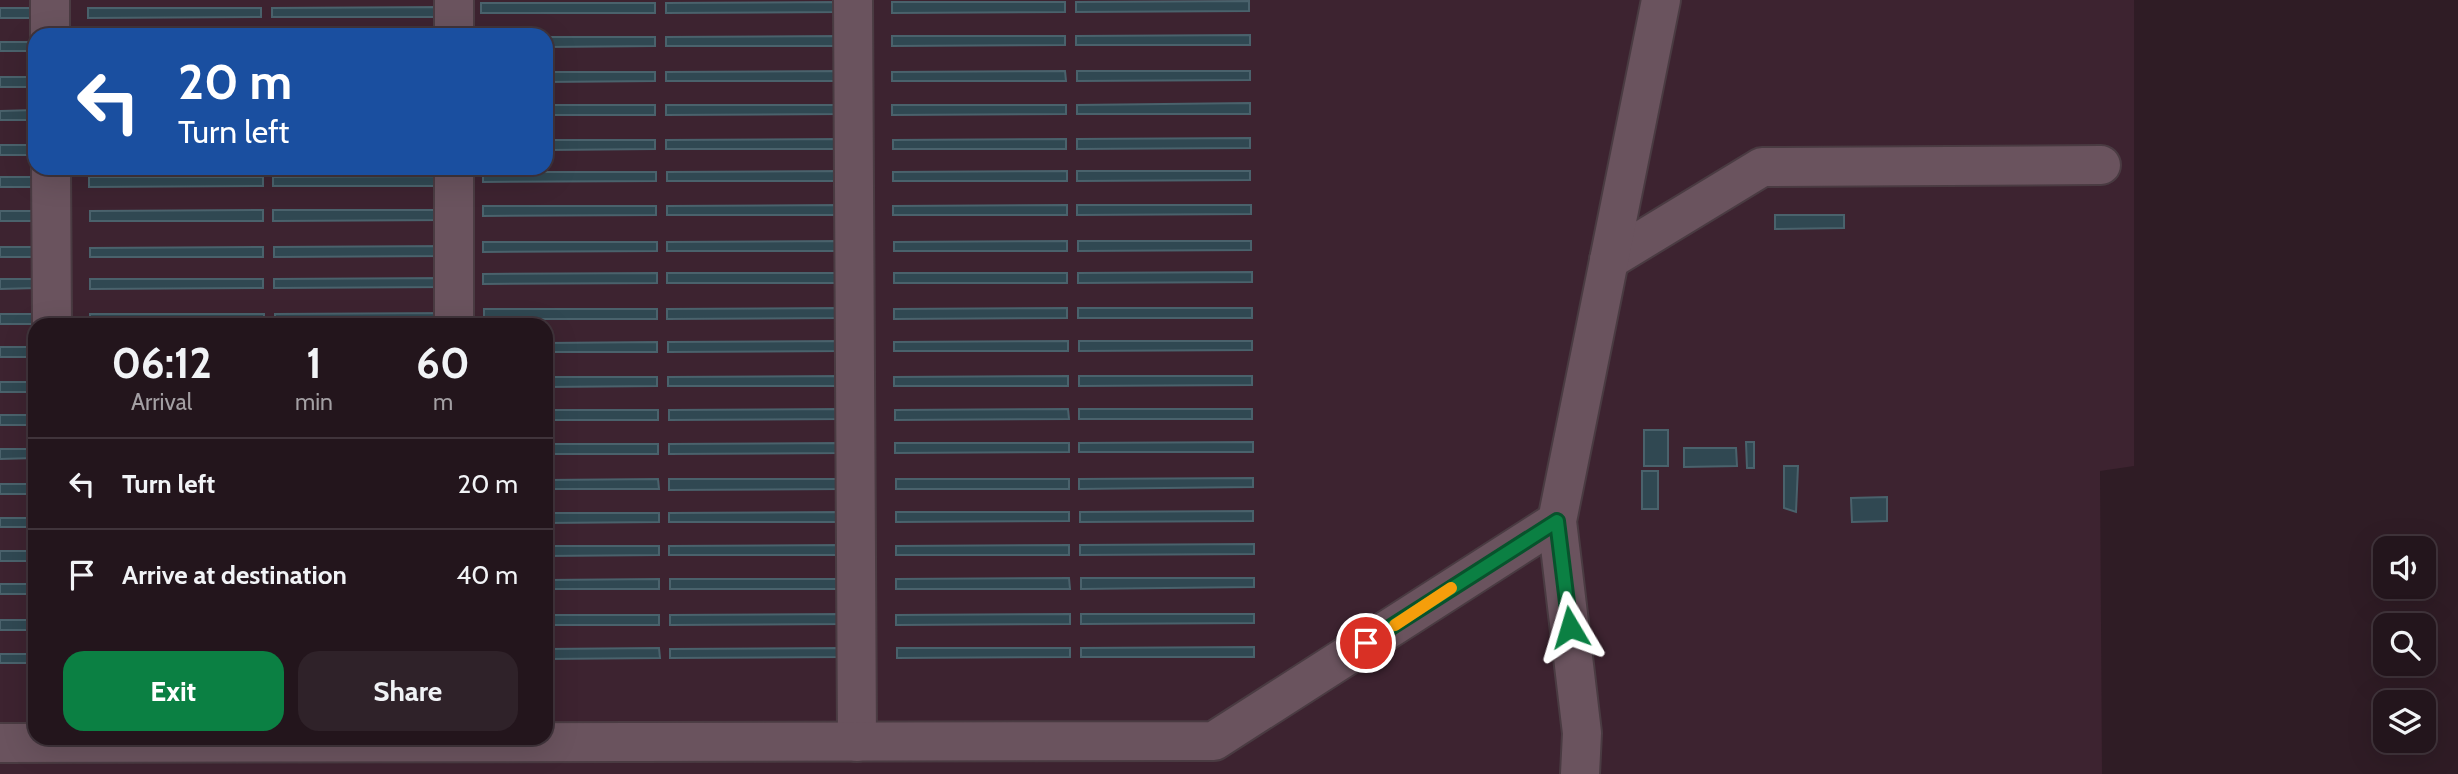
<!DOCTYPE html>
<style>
body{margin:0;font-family:Cabin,sans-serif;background:#2f2229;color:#f1f3f6;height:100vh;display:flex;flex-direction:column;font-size:26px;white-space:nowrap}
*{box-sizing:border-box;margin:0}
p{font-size:23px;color:#a39fa3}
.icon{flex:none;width:38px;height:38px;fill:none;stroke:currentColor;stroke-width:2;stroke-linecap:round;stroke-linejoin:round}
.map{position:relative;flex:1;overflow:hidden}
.details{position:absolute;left:28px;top:318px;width:525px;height:427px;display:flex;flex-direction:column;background:#23151c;border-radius:21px;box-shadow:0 7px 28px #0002,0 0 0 2px #40343b}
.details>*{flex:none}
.guide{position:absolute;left:28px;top:28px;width:525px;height:147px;border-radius:21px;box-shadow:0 7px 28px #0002,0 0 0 2px #40343b;background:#1a4fa0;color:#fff;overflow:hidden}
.buttons{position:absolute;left:2373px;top:536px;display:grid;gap:14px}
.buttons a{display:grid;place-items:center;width:63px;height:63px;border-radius:14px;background:#23151c;box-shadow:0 7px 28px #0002,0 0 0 2px #40343b;font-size:35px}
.pin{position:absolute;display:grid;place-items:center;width:60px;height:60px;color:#fff;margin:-30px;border:4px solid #fff;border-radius:50%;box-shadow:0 2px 7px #0007}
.me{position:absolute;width:77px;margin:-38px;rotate:353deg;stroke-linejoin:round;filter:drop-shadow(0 0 5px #0008)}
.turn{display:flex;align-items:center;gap:24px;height:147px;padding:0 35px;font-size:32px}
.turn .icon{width:91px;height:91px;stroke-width:2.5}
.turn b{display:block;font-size:49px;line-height:60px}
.eta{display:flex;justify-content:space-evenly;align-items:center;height:119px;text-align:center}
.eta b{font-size:42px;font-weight:800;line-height:49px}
.button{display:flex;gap:14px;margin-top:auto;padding:14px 35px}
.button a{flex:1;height:80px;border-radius:21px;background:#0b8043;color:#fff;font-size:28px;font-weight:800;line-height:80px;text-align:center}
.button a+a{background:#2f2229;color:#f1f3f6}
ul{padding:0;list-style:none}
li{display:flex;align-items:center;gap:21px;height:91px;padding:0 35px;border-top:2px solid #40343b}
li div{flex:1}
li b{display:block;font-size:26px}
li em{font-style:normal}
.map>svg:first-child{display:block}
.built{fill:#3d2330;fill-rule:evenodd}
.building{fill:#304852;stroke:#4a626c;stroke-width:2}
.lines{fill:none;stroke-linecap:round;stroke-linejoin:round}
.minor-casing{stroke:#4a3b42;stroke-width:42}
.minor{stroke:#6a535e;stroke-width:38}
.route-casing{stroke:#07532c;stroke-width:18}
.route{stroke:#0b8043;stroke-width:12}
.slow{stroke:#f59e0b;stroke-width:12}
</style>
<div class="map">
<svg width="2458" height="774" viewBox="0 0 2458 774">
<rect width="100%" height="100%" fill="#2f1c25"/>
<!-- built -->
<path class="built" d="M0,0H2134V466L2100,471L2102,774H0ZM35,35H546V168H35ZM35,326H546V738H35Z"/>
<!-- building -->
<g class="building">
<path d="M1249,1V11L1076,12V2Z"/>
<path d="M838,2L839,12L666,13V3Z"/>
<path d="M892,2H1065V12L892,13Z"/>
<rect x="481" y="3" width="174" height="10"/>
<path d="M446,7V17H272V8Z"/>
<rect x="0" y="8" width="35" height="10"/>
<path d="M88,8H261V17L88,18Z"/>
<path d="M1250,35V45H1076V36Z"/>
<path d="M839,36V46H666V37Z"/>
<path d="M892,36H1065V45L892,46Z"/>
<path d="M546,37H655V46L546,47Z"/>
<rect x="0" y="42" width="35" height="9"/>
<path d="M839,71V81H666V72Z"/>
<path d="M1065,71L1066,81H892V72Z"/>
<path d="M1077,71H1250V80L1077,81Z"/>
<path d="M546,72H655V81L546,82Z"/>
<rect x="0" y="77" width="35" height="10"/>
<path d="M1250,103V114H1077V105Z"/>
<rect x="546" y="105" width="109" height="10"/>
<path d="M666,105H840V114L666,115Z"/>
<path d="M892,105H1066V114L892,115Z"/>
<path d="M35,110V120H0V111Z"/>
<path d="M1250,138V148L1077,149V139Z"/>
<path d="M840,139V149H666V140Z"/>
<path d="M1066,139V149H893V140Z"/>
<path d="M546,140H655V149L546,150Z"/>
<rect x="0" y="145" width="35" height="10"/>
<path d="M840,171V181H667V172Z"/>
<path d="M1067,171V181H893V172Z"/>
<path d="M1077,171H1250V180L1077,181Z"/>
<path d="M483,172H656V181L483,182Z"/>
<path d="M447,176V186H273V177Z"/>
<rect x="0" y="177" width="36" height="10"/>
<path d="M89,177H263V186L89,187Z"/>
<path d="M840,205V215H667V206Z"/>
<path d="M1067,205V215H893V206Z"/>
<path d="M1077,205H1251V214L1077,215Z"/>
<path d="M483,206H656V215L483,216Z"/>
<path d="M263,210V221H90V211Z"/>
<path d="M273,210H447V220L273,221Z"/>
<rect x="0" y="211" width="36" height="10"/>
<path d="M1775,215H1844V228L1775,229Z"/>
<path d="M840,241V251H667V242Z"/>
<path d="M1067,241V251H894V242Z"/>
<path d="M1078,241H1251V250L1078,251Z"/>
<path d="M483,242H657V251L483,252Z"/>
<path d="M448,246V256L274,257V247Z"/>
<rect x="0" y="247" width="37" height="10"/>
<path d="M263,247V257H90V248Z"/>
<path d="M1252,272V282L1078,283V273Z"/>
<path d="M657,273V283L483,284V274Z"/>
<rect x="667" y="273" width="174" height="10"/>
<rect x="894" y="273" width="173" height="10"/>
<path d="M448,278V287L274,288V279Z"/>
<path d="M0,279H37V288L0,289Z"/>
<path d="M90,279H263V288L90,289Z"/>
<path d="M841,308V318L667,319V309Z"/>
<path d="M1067,308V318L894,319V309Z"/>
<rect x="1078" y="308" width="174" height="10"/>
<rect x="484" y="309" width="173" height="10"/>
<path d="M448,313V323H275V314Z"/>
<rect x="0" y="314" width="37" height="10"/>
<path d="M90,314H264V323L90,324Z"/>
<path d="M842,341V351L668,352V342Z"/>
<path d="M1068,341V351H894V342Z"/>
<path d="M1079,341H1252V350L1079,351Z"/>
<path d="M657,342V352H546V343Z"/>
<rect x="0" y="347" width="35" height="10"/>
<path d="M842,376V386H668V377Z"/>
<path d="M1068,376V386H894V377Z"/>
<path d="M1079,376H1252V385L1079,386Z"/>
<path d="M546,377H657V386L546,387Z"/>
<rect x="0" y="382" width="35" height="10"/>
<path d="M842,409V419L669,420V410Z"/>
<path d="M1068,409L1069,419L895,420V410Z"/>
<rect x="1079" y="409" width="173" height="10"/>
<rect x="546" y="410" width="112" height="10"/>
<rect x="0" y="415" width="35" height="10"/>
<rect x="1644" y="430" width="24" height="36"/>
<path d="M1253,442V452H1079V443Z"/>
<path d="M1746,442H1754V468H1747Z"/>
<path d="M842,443V453L669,454V444Z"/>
<path d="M895,443H1069V452L895,453Z"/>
<rect x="546" y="444" width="112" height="10"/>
<path d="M1684,448H1736L1737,466L1684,467Z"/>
<path d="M0,449H35V458L0,459Z"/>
<path d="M1784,466H1798L1796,512L1784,508Z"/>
<rect x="1642" y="471" width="16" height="38"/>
<path d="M1253,478V487L1079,489V479Z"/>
<path d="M658,479L659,489H546V480Z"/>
<path d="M669,479H842V489L669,490Z"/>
<rect x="896" y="479" width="173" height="10"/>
<rect x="0" y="484" width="35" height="10"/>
<path d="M1887,497V521L1852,522L1851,498Z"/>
<path d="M1253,511V521L1080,522V512Z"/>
<path d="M843,512V522H669V513Z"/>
<path d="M896,512H1069V521L896,522Z"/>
<path d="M546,513H659V522L546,523Z"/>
<rect x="0" y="518" width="35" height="9"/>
<path d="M1254,544V554L1080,555V545Z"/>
<path d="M843,545V555H669V546Z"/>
<path d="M1069,545V555H896V546Z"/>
<path d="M546,546H659V555L546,556Z"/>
<rect x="0" y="551" width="35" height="10"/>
<path d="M1069,578L1070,589H896V579Z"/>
<path d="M1081,578H1254V587L1081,589Z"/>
<path d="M659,579V589H546V580Z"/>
<rect x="670" y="579" width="173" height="10"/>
<rect x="0" y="584" width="35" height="10"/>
<path d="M844,614V624L670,625V615Z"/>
<path d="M1070,614V624L896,625V615Z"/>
<path d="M1081,614H1254V623L1081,624Z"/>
<rect x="546" y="615" width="113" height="10"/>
<rect x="0" y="620" width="35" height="10"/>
<path d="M1254,647V657H1081V648Z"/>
<path d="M659,648L660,658L546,659V649Z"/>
<path d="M844,648V657L670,658V649Z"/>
<path d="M897,648H1070V657L897,658Z"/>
<rect x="0" y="654" width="35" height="9"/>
</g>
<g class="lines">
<defs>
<g id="minor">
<path d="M50,0V35"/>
<path d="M454,0V35"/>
<path d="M853,0L857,742"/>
<path d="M51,168L52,326"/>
<path d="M454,168V326"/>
<path d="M1609,260L1762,167L2101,165"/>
<path d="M0,743L1214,741L1557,521"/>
<path d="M1580,774L1582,733L1557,521L1661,0"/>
</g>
</defs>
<!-- minor casing -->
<use href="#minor" class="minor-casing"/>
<!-- minor -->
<use href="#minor" class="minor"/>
</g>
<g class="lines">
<defs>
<path id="route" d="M1366,643L1557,521L1570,627"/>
</defs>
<!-- route casing -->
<use href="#route" class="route-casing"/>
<!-- route -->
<use href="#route" class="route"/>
<!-- slow -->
<path class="slow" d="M1395,625L1451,588"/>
</g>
</svg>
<div class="buttons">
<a><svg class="icon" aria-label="sound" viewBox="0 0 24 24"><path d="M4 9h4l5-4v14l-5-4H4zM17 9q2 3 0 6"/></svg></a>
<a><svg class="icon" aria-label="search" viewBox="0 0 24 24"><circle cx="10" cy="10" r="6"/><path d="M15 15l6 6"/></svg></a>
<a><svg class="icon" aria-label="layers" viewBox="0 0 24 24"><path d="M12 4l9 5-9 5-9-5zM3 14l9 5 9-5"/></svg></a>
</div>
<div class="pin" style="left:1366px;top:643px;background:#d93025"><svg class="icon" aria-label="arrive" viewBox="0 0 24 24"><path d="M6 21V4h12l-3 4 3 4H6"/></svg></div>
<svg class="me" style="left:1570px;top:627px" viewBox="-20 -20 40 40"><path d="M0-17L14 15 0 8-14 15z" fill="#0b8043" stroke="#fff" stroke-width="4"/></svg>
<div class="guide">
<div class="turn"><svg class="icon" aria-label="left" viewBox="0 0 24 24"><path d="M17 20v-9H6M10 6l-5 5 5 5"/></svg><div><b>20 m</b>Turn left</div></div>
</div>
<section class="details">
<div class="eta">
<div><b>06:12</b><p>Arrival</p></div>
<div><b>1</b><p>min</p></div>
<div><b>60</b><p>m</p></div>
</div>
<ul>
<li><svg class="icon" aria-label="left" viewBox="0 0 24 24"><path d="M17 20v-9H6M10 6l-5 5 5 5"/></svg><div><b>Turn left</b></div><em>20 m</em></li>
<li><svg class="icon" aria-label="arrive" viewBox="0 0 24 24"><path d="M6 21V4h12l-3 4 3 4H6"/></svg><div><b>Arrive at destination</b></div><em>40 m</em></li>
</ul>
<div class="button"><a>Exit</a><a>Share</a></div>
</section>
</div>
